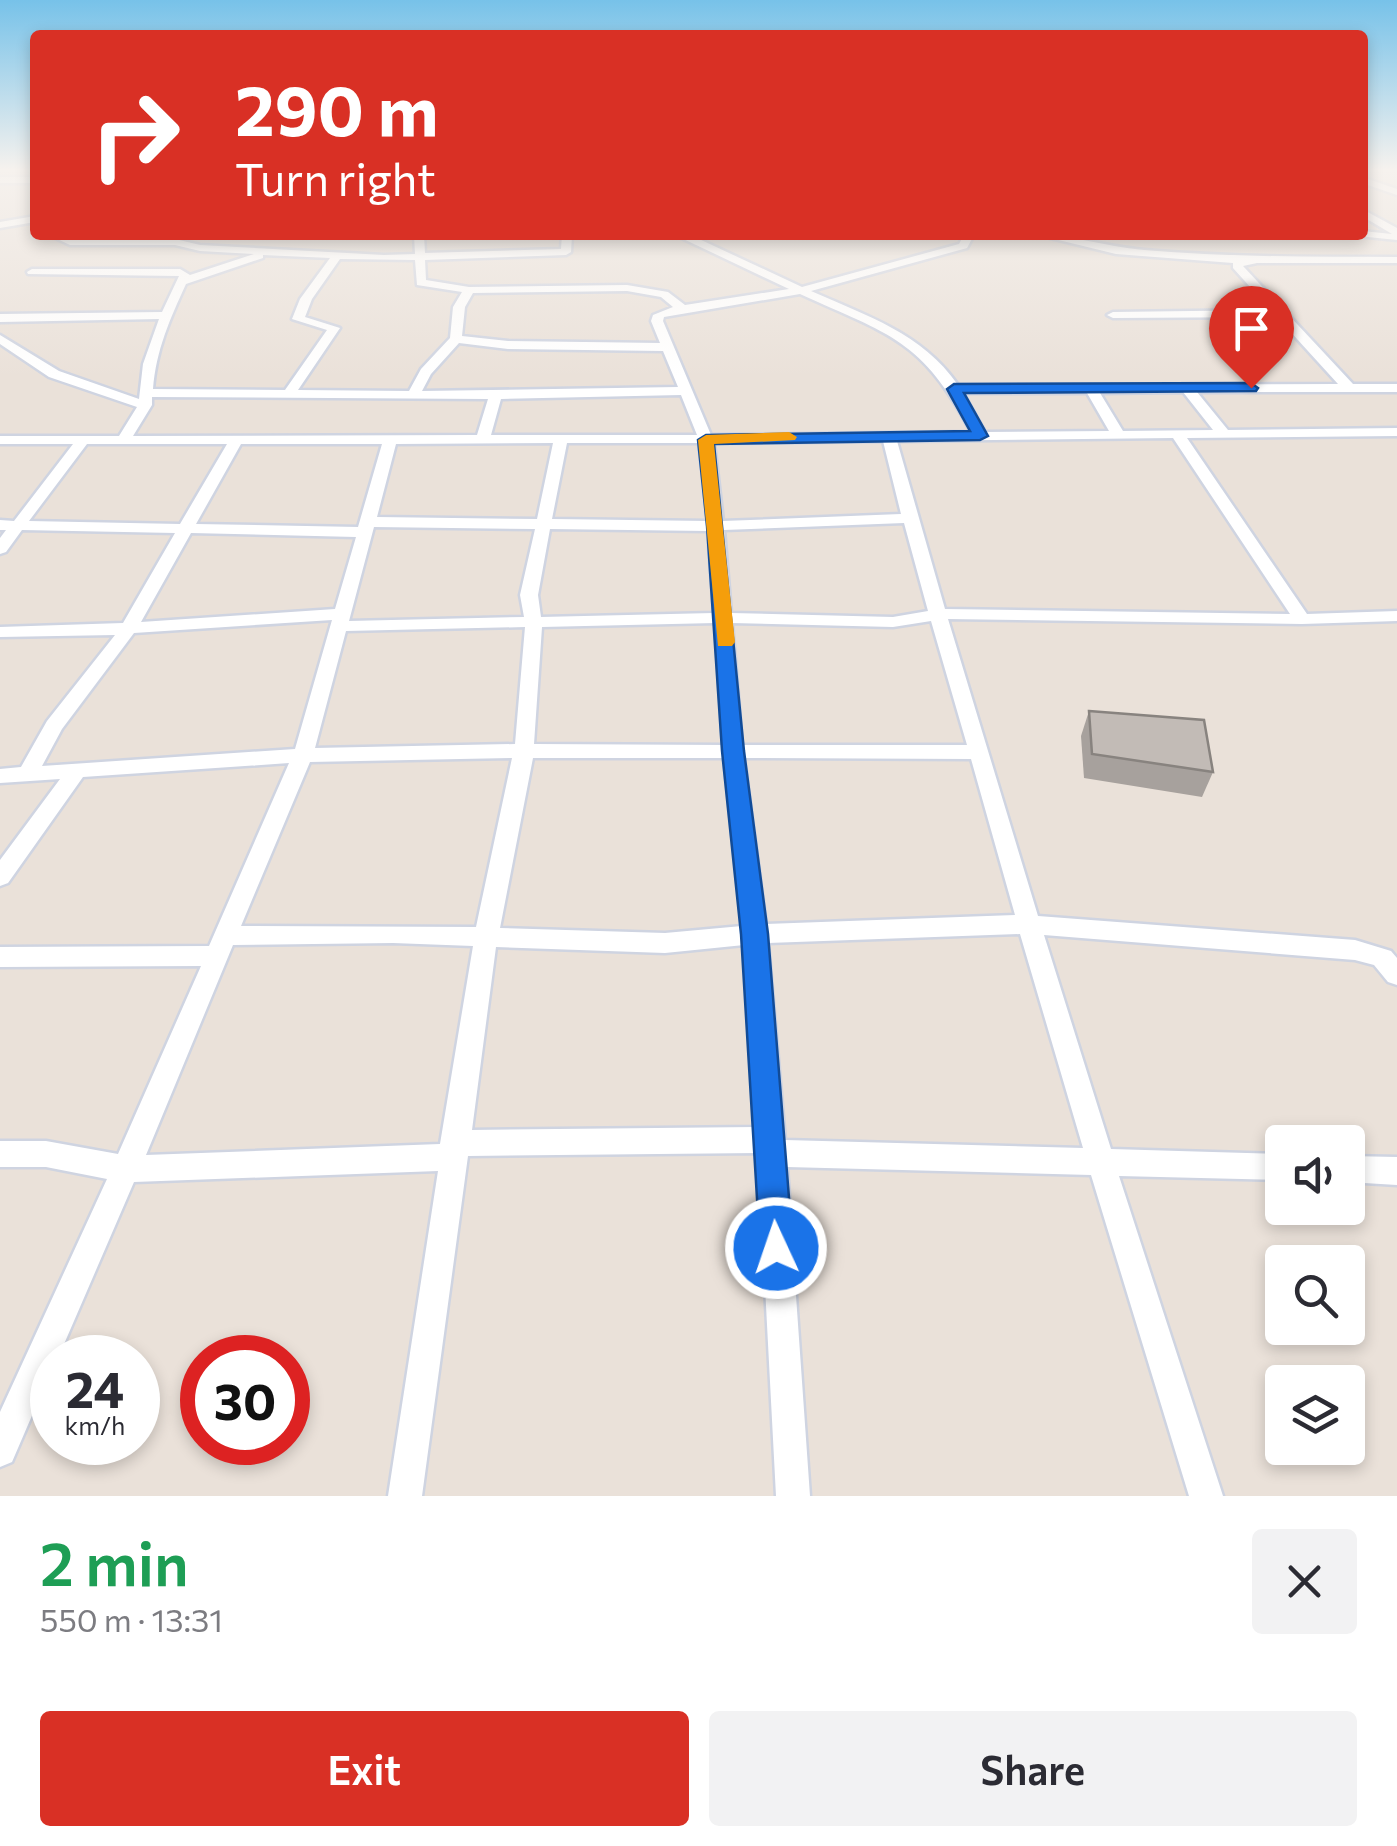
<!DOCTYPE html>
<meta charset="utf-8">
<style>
body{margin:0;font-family:Commissioner,sans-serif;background:#f2f2f3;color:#2b2b33;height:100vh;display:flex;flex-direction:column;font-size:38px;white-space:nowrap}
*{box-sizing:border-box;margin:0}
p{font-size:32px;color:#7c7c81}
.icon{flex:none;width:55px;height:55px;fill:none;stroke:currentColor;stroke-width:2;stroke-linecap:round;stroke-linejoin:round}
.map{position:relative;height:1496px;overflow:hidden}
.side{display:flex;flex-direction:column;background:#fff;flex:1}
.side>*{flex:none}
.guide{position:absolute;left:30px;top:30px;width:1338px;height:210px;border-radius:10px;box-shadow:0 5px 15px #0003;background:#d93025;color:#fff;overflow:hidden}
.controls{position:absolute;left:1265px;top:1125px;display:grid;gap:20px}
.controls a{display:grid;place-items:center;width:100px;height:100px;border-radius:10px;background:#fff;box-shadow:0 5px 15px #0003;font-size:50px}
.speed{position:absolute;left:30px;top:1335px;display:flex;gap:20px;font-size:50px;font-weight:700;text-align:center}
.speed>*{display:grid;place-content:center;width:130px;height:130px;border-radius:50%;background:#fff;box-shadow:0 5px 15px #0003;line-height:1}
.speed small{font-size:25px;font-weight:400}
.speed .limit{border:15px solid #d22;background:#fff;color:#111}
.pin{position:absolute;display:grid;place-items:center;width:85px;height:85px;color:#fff;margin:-102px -42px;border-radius:50% 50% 50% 0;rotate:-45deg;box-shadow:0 0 10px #0007}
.pin .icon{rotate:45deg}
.me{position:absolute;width:110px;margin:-55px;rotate:357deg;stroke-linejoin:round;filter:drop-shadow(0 0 8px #0008)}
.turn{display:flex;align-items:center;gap:35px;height:210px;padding:0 40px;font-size:45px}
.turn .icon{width:130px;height:130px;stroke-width:2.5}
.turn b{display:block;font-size:70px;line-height:85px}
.round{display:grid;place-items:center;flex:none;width:105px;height:105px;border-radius:10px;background:#f2f2f3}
.head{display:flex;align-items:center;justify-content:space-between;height:170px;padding:0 40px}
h1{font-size:60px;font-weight:600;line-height:75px;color:#1e9e55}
.button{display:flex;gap:20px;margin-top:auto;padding:20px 40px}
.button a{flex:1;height:115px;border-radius:10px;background:#d93025;color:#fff;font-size:40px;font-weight:600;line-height:115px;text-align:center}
.button a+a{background:#f2f2f3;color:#2b2b33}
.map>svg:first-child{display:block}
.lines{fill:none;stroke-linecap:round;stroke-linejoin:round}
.minor-casing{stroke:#cfd4e1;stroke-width:5}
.minor{fill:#fff;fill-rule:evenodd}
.wall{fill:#a7a19d}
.building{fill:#c2bbb6;stroke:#88837f;stroke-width:2.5}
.route{fill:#1a73e8;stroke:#114b97;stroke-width:2.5}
.slow{fill:#f59e0b}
</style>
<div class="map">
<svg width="1397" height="1496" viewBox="0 0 1397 1496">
<rect width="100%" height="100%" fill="#eae1d9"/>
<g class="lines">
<defs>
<g id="minor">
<rect x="0" y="177" width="35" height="6"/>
<path d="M1362,177L1397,189V195L1362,183Z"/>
<path d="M1362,209L1397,228V240L1358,236L1362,231L1392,234L1362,216Z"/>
<path d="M35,216V222L0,228V222Z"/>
<path d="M49,235L72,239H175L200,245L384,255L415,254L414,235H424L425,253L561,249L562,235H572L571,252L566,255L425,260L426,280L469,287L627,285L668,292L685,305L789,289L675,235L699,239L802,287L959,244L964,235H974L967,248L811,291C867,316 922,333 958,385L1338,384L1277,317L1113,318L1107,315L1113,312L1271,310L1233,268V263L1116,254L1038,235C1074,235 1108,247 1144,250C1229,257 1312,257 1397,257V263H1257L1243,266L1353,384H1397V392H1197L1228,430L1397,428V436L1187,438L1307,614L1397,611V621L1302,624L948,619L1038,916L1355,940L1391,951L1397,958V985L1388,982L1374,965L1355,960L1044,935L1111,1149L1282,1154V1180L1119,1176L1223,1496H1189L1091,1175L787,1167L810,1496H776L758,1153L468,1156L422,1496H388L438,1171L134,1182L58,1358H52V1369L12,1462L0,1467V1412L107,1179L46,1167H0V1141H46L118,1154L201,966L0,967V947L209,946L289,763L83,777L8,883L0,886V860L60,779L0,783V769L21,767L47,721L115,635L0,637V627L123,623L175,533L22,530L6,552L0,554V538L6,530H0V520L14,521L73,444H0V436H119L137,407L49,377L0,344V335L59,371L139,399L143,364L159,319L0,322V314L162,312L179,276L28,274L27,272L32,269H180L190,275L254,254L200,251L175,245H70ZM263,255L330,258L300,299L292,319L327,330L285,390L153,389C156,350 170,319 186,284L263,258ZM340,259L415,260L417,285L462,292L453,307L450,338L421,369L409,391L298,390L340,328L305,317L312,299ZM627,291L661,297L673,307L653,315L651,321L660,343L508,341L462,336L465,307L473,293ZM800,294C890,335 922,339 971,432L711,435L663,321L664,317ZM459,343L508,349L663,351L678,387L422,391L431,374ZM1183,392L1213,430L1123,431L1100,393ZM963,393H1087L1109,431L985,432ZM681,395L697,435H491L501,399ZM152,397L488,399L477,435L133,436L152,405ZM1173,438L1290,614L945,609L897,441ZM883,441L901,514L723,521L714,443ZM553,443L537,519L377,517L396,444ZM567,443H699L708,521L552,519ZM87,444H227L180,524L29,521ZM241,444H382L358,527L196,524ZM904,523L928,611L893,617L731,613L724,530ZM374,527L535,529L520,595L524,617L349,621ZM550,529L708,531L714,613L541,617L538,595ZM191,533L356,537L335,609L141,622ZM332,620L295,749L42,766L62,729L134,633ZM931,621L967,745H742L732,623L893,627ZM715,623L723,745L534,744L542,627ZM525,627L515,744L315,748L346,631ZM512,758L476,927L241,926L310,762ZM533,758H724L742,926L665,933L500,928ZM744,758L971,759L1015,915L766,924ZM1020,934L1083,1148L785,1140L768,943ZM393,943L473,946L440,1144L146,1155L233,945ZM744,945L756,1127L472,1130L496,947L665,953Z"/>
<path d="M1348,1156L1397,1157V1185L1348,1182Z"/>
</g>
</defs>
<!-- minor casing -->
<use href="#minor" class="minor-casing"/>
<!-- minor -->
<use href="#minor" class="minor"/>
</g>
<!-- wall -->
<path class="wall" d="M1089,711L1213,772L1202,797L1084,778L1081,736Z"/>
<!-- building -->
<path class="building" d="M1089,711L1204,720L1213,772L1092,754Z"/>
<!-- sky -->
<linearGradient id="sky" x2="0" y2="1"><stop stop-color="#77c2e9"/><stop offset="0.45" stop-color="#f6f2ee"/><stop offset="1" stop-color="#f6f2ee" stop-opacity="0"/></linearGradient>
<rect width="1397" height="377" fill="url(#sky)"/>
<!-- route -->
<path class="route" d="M1251,383L1258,388L1256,391L964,393L988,436L980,440L714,444L744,751L768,934L793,1248L788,1260L776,1265L765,1260L760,1248L741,934L722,751L707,526L698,440L706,435L970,431L947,389L954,384Z"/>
<!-- slow -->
<path class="slow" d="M789,432L797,437L795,440L714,444L735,642L732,646H718L698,440L706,435Z"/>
</svg>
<div class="controls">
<a><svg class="icon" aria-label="sound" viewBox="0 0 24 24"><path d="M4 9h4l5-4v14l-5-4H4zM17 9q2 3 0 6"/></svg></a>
<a><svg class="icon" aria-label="search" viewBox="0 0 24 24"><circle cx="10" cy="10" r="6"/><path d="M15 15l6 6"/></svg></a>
<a><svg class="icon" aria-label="layers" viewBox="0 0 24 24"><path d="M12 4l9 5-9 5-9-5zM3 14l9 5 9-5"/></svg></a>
</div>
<div class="speed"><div>24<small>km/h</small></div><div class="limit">30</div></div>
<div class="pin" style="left:1251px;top:388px;background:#d93025"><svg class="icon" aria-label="arrive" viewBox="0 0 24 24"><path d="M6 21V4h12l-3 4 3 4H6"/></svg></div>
<svg class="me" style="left:776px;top:1248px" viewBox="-20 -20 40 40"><circle r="17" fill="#1a73e8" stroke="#fff" stroke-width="3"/><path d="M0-11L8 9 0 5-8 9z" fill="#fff"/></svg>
<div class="guide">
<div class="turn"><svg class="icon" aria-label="right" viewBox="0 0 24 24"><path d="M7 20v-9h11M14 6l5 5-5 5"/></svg><div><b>290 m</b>Turn right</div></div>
</div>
</div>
<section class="side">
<div class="head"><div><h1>2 min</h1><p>550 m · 13:31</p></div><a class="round"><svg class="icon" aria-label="close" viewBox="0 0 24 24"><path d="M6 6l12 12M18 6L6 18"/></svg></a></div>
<div class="button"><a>Exit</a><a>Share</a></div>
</section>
